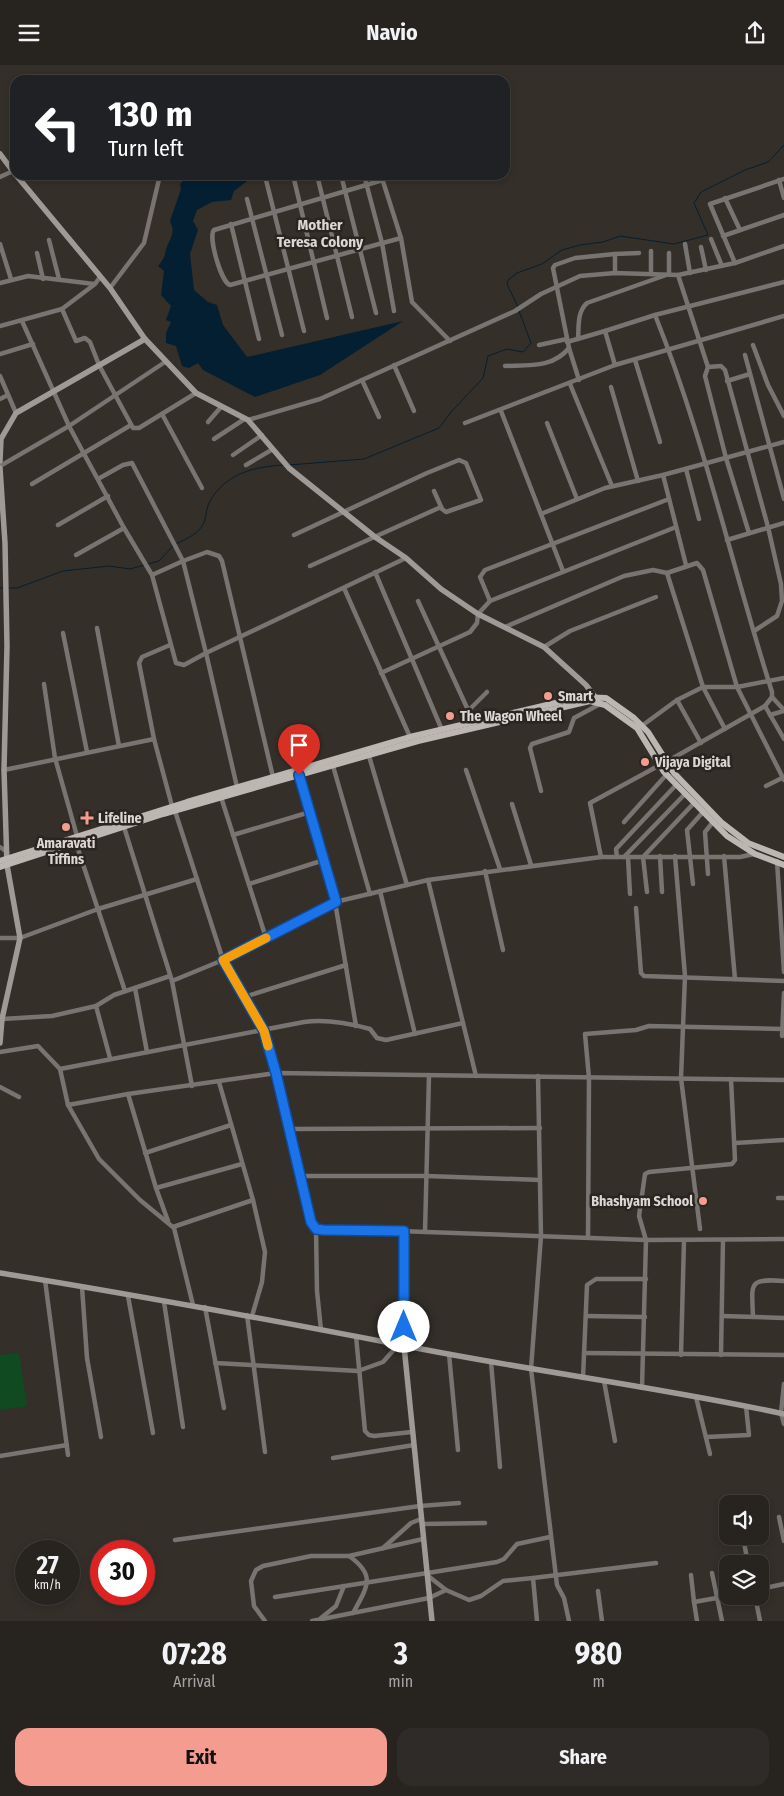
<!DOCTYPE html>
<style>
body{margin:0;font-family:"Fira Sans Condensed",sans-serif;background:#2f2b28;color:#f1f3f6;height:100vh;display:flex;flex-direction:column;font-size:19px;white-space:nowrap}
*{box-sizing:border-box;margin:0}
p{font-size:16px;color:#a4a4a4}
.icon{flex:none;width:28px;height:28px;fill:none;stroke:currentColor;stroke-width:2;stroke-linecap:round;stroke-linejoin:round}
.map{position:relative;height:1556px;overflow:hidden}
.details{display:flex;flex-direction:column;background:#27231f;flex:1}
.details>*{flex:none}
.guide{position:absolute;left:10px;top:10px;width:500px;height:105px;border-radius:15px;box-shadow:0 2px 8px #0003,0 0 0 1px #43403d;background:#202124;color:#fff;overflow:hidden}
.tools{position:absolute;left:719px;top:1430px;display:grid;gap:10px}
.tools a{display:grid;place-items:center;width:50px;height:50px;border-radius:10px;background:#27231f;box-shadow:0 2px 8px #0003,0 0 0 1px #43403d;font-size:25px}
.speed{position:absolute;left:15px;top:1475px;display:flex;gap:10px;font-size:25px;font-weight:700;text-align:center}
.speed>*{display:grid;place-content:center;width:65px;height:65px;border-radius:50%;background:#27231f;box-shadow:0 2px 8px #0003,0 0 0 1px #43403d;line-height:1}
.speed small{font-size:12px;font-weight:400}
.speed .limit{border:8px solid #d22;background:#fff;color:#111}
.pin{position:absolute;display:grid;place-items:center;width:42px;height:42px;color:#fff;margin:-51px -21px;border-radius:50% 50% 50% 0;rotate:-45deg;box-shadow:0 0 5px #0007}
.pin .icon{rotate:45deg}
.me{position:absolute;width:55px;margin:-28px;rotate:0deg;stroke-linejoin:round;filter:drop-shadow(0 0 4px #0008)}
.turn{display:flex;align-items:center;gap:18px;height:105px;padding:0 15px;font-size:22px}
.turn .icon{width:65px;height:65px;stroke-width:2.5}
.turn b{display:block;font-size:35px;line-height:42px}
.eta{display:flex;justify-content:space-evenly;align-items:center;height:85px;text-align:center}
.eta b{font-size:30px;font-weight:700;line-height:35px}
.button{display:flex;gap:10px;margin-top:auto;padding:10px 15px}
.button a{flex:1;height:58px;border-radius:15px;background:#f59c91;color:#111;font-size:20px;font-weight:700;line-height:58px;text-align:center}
.button a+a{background:#2f2b28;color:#f1f3f6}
header{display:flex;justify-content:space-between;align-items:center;height:65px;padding:0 15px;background:#27231f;font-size:22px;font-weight:700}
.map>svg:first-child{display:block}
.green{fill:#104a21}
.water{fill:#041f31}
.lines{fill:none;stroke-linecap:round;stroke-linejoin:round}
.stream{stroke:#041f31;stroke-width:1}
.street{stroke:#777471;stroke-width:4.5}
.secondary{stroke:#9f9a96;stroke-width:5.5}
.primary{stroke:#bdb7b2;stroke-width:6}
.route-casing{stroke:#114b97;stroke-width:12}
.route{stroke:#1a73e8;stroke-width:9}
.slow{stroke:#f59e0b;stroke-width:9}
.poi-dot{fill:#f59c91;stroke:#2a2520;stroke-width:2}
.labels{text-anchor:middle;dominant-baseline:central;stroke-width:5;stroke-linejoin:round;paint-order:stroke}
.poi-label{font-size:14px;font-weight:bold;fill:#dbd8d4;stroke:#2a2520;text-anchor:start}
.neighbourhood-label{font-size:15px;font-weight:bold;fill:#dbd8d4;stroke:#2a2520}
</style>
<header><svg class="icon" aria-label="menu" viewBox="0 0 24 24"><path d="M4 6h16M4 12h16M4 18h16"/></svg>Navio<svg class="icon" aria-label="share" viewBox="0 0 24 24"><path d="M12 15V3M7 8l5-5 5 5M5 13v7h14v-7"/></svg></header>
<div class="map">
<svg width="784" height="1556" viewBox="0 0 784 1556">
<rect width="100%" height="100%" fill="#342f29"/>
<!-- green -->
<path class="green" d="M19,1288L27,1341L0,1345V1290Z"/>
<!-- water -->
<path class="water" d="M183,110H255L234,126L231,135L212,137L197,145L193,156L198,165L190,189L194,225L208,237L217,240L223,260L247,292L403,256L320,310L255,332L203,305L198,298L189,303L182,301L176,281L166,278V268L171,257L166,255L171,241L161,230L164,206L158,201C168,189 163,190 168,179C172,171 175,166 170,156L181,124L180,119L184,115Z"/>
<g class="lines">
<!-- stream -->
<g class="stream">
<path d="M518,242L507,219L508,215L517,208L542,199L562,185L580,180L603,177L620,171L674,179L708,170L694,138L701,127L745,105L768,97L784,80"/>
<path d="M289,400L364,394L439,363L451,347L483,313L488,291L507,284L523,287L531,278L519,246"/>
<path d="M176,479C188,473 201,468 205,455C206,449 207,441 210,436C226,408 254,402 283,400"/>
<path d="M0,523H4"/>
<path d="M8,523H17L63,506L109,501L130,504L159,496L173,481"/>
</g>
<!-- street -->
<g class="street">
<path d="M293,110L327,253"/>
<path d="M317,110L352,252"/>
<path d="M341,110L376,248"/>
<path d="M364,110L382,178L394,246"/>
<path d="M381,110L401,173L412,237L450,276"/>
<path d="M265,111L304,266"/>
<path d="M0,112L13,106"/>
<path d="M784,114L710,139L735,198L784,181"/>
<path d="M383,115L214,165C208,172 221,217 230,220L401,173"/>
<path d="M779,115L784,133"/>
<path d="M725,133L740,165"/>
<path d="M247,134L282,270"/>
<path d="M231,159L259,274"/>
<path d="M723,171L784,150"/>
<path d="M711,174L722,201"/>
<path d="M49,175L59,214"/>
<path d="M0,179L11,214"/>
<path d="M685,179L690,208"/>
<path d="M701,182L706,205"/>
<path d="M651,186V209"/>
<path d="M37,188L43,214"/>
<path d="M615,208V189L639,188"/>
<path d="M678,210L735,198"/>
<path d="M100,212L95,219L62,244L76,276L85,273L90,277L99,300L133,363H139L196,328"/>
<path d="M0,218L28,211L94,219"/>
<path d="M110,223L144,178L160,110"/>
<path d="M655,250C704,372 732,502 772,627V632L765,641"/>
<path d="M22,256L69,361L124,463L152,510L183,496L206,588L184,600L176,598L152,510"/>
<path d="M0,261L62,244"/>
<path d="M605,266L655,250L784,217"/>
<path d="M578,274C579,261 577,247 587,238L669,209V188"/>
<path d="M567,277L605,266L615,300"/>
<path d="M539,280L567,274"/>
<path d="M753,280L768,320L784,351"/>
<path d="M569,283L579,315"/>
<path d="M0,289L33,279"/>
<path d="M745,290L784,434"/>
<path d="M635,295L660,377"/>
<path d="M394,300L414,346"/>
<path d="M505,301C529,300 553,303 569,283L553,203L555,200L575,193L615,189"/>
<path d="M0,311L16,348"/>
<path d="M362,315L379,352"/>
<path d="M727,316L750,309"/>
<path d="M570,319L612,421"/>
<path d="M611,322L638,416"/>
<path d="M0,334L8,330"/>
<path d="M501,346L563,506"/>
<path d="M162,349L202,423"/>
<path d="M248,355L320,334L515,246L541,229L580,211L615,208L678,210L708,302"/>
<path d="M208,357L221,342"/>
<path d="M465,358L615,300L784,251"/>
<path d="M547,358L577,434"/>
<path d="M214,374L243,355"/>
<path d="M233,390L262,370"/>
<path d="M246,400L273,384"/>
<path d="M0,401L69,361L165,297"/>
<path d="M686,404L699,454"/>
<path d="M663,410L686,500"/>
<path d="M98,414L123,400L132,398L183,496L207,487L219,491L222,496L273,712"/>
<path d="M32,419L131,360"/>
<path d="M541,449L605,423L663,410L784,377"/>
<path d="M58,460L108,431"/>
<path d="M749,468L726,393L705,311L708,302L721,301L725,305L768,462L781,519L782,536L777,551L754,566"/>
<path d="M294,470L427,408L459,395L466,398L481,435L446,447L442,444L434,426"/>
<path d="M727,475L784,458"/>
<path d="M76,490L124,463"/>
<path d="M310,501L441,442"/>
<path d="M375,507L442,665"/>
<path d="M344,523L410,672"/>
<path d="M418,536L474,658"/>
<path d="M490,536L480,512L485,505L669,434"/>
<path d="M505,562L624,511L653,505L667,508"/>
<path d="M97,563L119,681"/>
<path d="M63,568L87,687"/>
<path d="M544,582L570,566L656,532"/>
<path d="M381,608L470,567L477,558L478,549L490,536L676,462"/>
<path d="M44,619L55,693L77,771"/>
<path d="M772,632L784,645"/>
<path d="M677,635L701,678"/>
<path d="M468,646L487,627"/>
<path d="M770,650L784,646"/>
<path d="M643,660L677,635L703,622H737L784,613"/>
<path d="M725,664L703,622L667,508L697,498L703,505L737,622L784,715"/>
<path d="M154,674L139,598L142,592L170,580"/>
<path d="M369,691L407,820"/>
<path d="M666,697L765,641L784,674"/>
<path d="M333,701L370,829"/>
<path d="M4,705L154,674L172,741"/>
<path d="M466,705L500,804"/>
<path d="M299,710L335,837L356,961"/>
<path d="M766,721L784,712"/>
<path d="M237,722L206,588L406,493"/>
<path d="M541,726L530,683L532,679L569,667L574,653L600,639"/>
<path d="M221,732L266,873"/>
<path d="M512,739L531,800"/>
<path d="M175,746L223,895L264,966L276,1008L308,1149L311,1157L316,1163L646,1175L639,1151L645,1109L649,1107L732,1099L735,1095L731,1014"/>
<path d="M624,757L667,709"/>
<path d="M124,762L172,916L223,895L335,837L428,815L601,792H740L754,789"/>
<path d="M233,770L310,747"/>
<path d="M76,778L125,926"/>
<path d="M0,782L7,787"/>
<path d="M660,791L662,827"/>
<path d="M675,791L685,911L681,1013L700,1164"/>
<path d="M724,791L735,914"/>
<path d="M601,792L590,738L660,700"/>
<path d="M617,792L616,784L676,720"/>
<path d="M624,792L685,729"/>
<path d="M628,792L630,829"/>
<path d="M777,796L784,907"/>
<path d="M485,806L503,885"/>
<path d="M708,809L705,767L713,757"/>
<path d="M428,815L476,1011"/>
<path d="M249,819L324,795"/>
<path d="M693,819L687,765L703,747"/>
<path d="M380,826L415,969"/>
<path d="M647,827L643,792L694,738"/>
<path d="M636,843L641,908L644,911L784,916"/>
<path d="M0,873H20L98,844L197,814"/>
<path d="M172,916L192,1021"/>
<path d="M135,923L147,987"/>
<path d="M244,932L346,900"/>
<path d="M96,941L110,993"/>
<path d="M2,954L52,951L96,941L114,930L170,911"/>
<path d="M782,971L784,928"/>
<path d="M0,987L38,981L60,1004L68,1040L99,1094L140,1135L174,1163L193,1240"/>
<path d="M60,1004L304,957C327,954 348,958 370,964L377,973L386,975L463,958"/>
<path d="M538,1011L541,1171L531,1304L557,1520L564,1533L569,1556"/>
<path d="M219,1017L253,1135L265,1187L262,1217L252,1251"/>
<path d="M0,1022L19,1032"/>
<path d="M128,1029L156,1123L168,1156"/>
<path d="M68,1040L128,1029L276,1008L784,1015"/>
<path d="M290,1064L540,1063"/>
<path d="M735,1078L784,1075"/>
<path d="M145,1088L231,1060"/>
<path d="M300,1111H427L540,1115"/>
<path d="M156,1123L242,1099"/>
<path d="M778,1133H784"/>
<path d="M173,1162L253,1135"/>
<path d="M316,1163L317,1226L321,1265"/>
<path d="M425,1167L429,1010"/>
<path d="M588,1173L589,1013L585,969L636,965L649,961L782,964"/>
<path d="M45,1215L68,1390"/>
<path d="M82,1222L87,1293L101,1372"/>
<path d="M128,1231L153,1368"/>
<path d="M164,1237L183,1362"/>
<path d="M205,1242L224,1343"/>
<path d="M247,1250L265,1387"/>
<path d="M586,1251L645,1252"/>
<path d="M722,1251L784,1253"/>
<path d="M753,1252C752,1219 747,1213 784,1216"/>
<path d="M356,1271L365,1366L369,1370L374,1371L412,1367"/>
<path d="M404,1281V1166"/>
<path d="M584,1288L784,1290"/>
<path d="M449,1289L458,1385"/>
<path d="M681,1290L684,1175"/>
<path d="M721,1290L723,1175"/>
<path d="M491,1297L500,1402"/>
<path d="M215,1298L358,1306L383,1297L398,1280"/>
<path d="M583,1313L587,1220L596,1214H646"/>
<path d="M604,1316L615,1376"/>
<path d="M784,1319L781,1348L784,1359"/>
<path d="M642,1323L646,1175L784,1174"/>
<path d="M696,1332L710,1389"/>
<path d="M706,1372L749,1370L746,1341"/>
<path d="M0,1391L67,1380"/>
<path d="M333,1393L414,1380"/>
<path d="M779,1452L784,1476"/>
<path d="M422,1459L485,1458"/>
<path d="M175,1475L420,1441L459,1438"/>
<path d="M744,1477L748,1499"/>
<path d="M383,1483L411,1458L421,1454"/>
<path d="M349,1491C376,1510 368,1521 353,1548"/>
<path d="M712,1508L722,1556"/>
<path d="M427,1510L446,1525L469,1535L481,1531L503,1516L533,1513"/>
<path d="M691,1510L694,1537"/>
<path d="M760,1524L784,1519"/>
<path d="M598,1526L602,1556"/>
<path d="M755,1531L760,1556"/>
<path d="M275,1532L497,1497L504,1494L517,1479L550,1472"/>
<path d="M321,1553L336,1541L344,1521"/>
<path d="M265,1556L254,1541L251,1516L256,1505L263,1501L311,1491H349L423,1474"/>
<path d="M312,1556L429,1533L446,1525"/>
<path d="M537,1556L533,1513L656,1498"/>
<path d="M697,1556L694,1537L728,1531"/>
</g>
<!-- secondary -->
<g class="secondary">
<path d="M0,89L15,109"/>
<path d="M16,110L110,223L145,274L196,328L248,355L289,403L375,472L406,493L441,524L478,549L544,582L586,620L598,636"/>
<path d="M0,396L1,374L16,348L145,274"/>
<path d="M0,403L5,478L7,581L4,705L7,800L20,873L2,954L0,978"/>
<path d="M0,1208C136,1230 271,1255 406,1281C531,1306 659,1322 784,1349"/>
<path d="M404,1281L432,1556"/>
</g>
<!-- primary -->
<g class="primary">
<path d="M0,796L187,737L414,671L581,632L606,633L634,653L648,667L674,708L722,758L748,778L784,792"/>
<path d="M0,802L163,749L418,676L590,636L605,640L637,663L664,707L727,771L755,789L784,800"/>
</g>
</g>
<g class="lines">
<defs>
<path id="route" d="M299,710L336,837L223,895L264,966L276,1008L311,1157L316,1164L323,1165L404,1166V1262"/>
</defs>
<!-- route casing -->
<use href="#route" class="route-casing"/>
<!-- route -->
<use href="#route" class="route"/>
<!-- slow -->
<path class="slow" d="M266,873L223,895L264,966L268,981"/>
</g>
<!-- markers -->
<g class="poi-dot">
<circle cx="548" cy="631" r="5"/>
<circle cx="450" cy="651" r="5"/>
<circle cx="645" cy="697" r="5"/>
<path d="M84.5 745.5h5v5h5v5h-5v5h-5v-5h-5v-5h5z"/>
<circle cx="66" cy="762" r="5"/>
<circle cx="703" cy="1136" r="5"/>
</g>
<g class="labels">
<!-- poi labels -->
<g class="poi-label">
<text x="558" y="631">Smart</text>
<text x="460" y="651">The Wagon Wheel</text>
<text x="655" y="697">Vijaya Digital</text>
<text x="98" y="753">Lifeline</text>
<text x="66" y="778" text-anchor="middle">Amaravati<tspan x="66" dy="16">Tiffins</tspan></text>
<text x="693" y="1136" text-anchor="end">Bhashyam School</text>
</g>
<!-- neighbourhood labels -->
<g class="neighbourhood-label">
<text x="320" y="160">Mother<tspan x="320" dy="17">Teresa Colony</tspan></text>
</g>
</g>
</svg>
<div class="tools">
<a><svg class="icon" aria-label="sound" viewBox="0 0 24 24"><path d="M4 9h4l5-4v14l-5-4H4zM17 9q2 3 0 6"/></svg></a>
<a><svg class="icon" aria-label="layers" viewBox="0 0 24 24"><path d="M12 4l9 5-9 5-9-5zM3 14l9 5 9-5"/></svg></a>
</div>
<div class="speed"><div>27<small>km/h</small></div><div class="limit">30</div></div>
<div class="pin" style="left:299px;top:710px;background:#d93025"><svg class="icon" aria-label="arrive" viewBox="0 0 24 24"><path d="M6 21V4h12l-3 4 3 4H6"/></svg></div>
<svg class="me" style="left:404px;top:1262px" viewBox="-20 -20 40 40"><circle r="19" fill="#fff"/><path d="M0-13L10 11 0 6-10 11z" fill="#1a73e8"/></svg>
<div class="guide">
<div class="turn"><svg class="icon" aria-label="left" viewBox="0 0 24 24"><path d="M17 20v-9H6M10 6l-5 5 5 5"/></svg><div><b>130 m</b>Turn left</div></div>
</div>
</div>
<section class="details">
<div class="eta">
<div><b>07:28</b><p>Arrival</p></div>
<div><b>3</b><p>min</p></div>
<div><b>980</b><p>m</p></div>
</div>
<div class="button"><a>Exit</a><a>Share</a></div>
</section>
